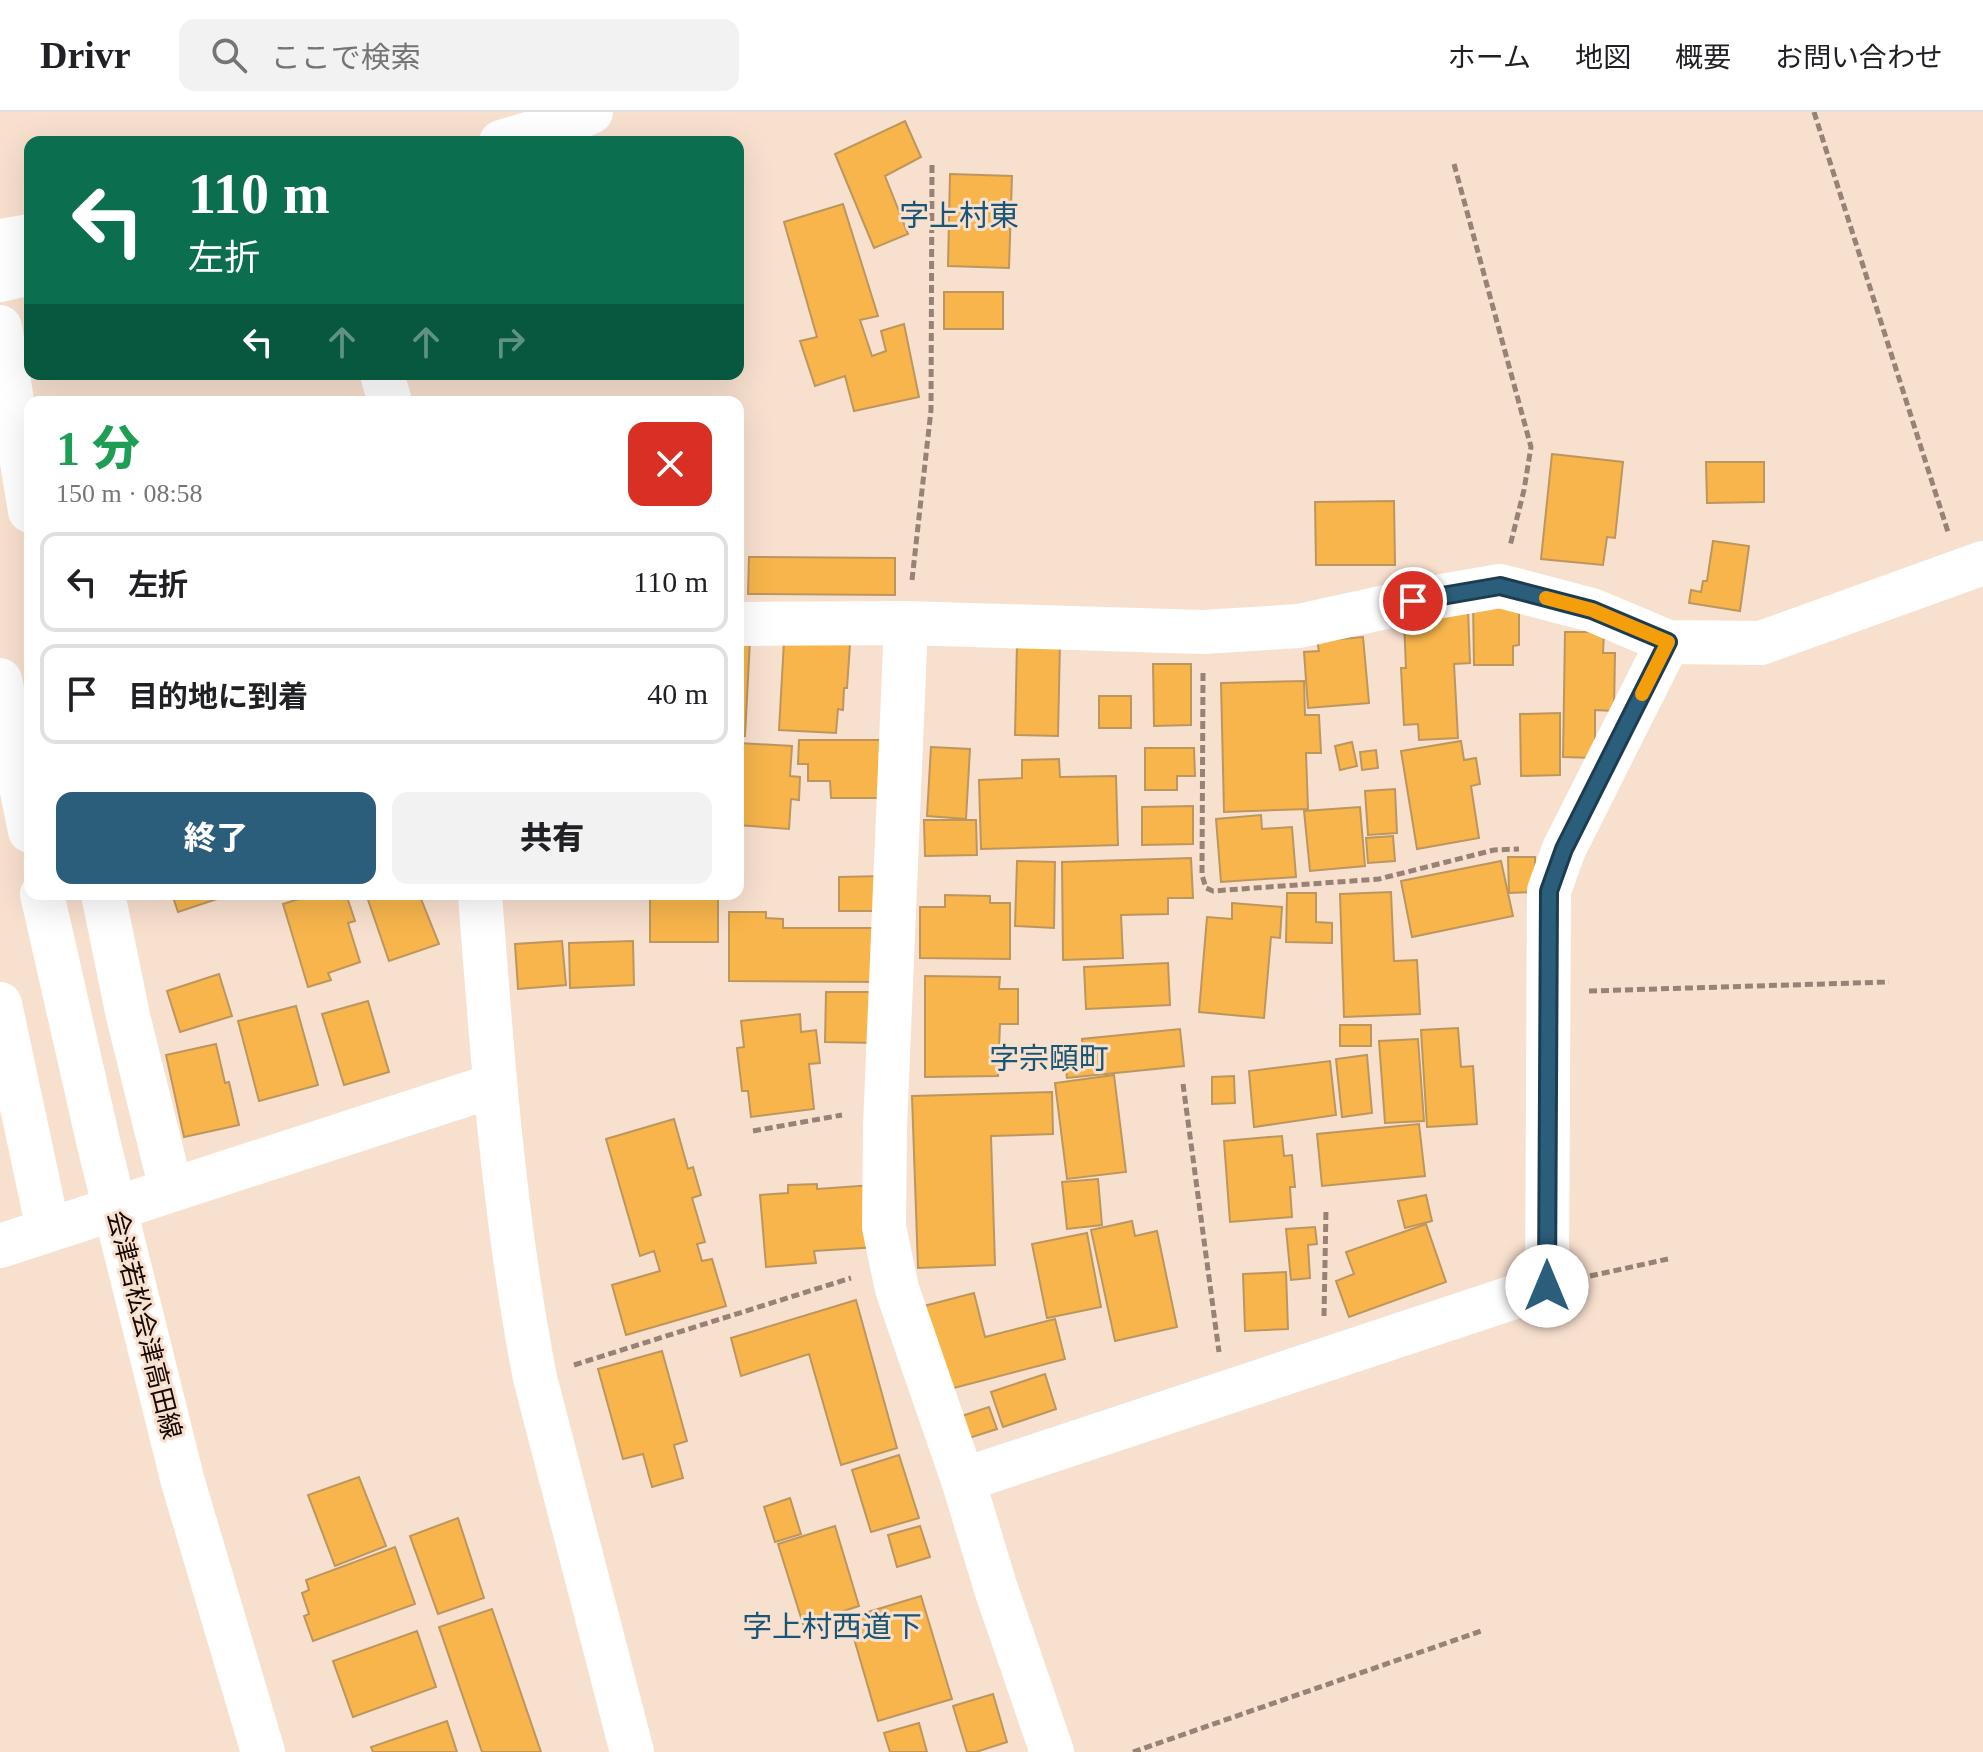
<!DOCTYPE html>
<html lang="ja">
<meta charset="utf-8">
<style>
body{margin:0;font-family:"Times New Roman","Noto Sans JP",serif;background:#f2f2f2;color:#202124;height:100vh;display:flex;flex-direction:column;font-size:30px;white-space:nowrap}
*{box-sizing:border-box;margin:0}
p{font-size:26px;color:#757577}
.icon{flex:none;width:44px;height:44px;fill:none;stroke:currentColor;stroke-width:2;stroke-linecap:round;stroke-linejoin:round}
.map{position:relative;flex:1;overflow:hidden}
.details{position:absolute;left:24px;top:284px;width:720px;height:504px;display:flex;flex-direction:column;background:#fff;border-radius:16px;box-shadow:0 8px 32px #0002}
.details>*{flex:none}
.hud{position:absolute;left:24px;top:24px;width:720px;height:244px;border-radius:16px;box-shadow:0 8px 32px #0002;background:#0b6e4f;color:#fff;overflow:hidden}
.pin{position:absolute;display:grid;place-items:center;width:68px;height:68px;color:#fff;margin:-34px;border:4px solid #fff;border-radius:50%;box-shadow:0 2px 8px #0007}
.me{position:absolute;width:88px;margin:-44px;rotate:0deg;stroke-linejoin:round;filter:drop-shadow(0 0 6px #0008)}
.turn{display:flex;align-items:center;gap:28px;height:168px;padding:0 32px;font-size:36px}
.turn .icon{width:104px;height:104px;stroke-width:2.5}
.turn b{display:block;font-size:56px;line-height:68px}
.lanes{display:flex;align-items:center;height:76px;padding:0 32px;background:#0003;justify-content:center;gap:40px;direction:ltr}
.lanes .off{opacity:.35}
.round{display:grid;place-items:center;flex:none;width:84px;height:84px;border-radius:16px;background:#f2f2f2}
.summary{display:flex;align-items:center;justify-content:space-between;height:136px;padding:0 32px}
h1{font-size:48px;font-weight:800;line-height:60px;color:#1e9e55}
.primary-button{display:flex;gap:16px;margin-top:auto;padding:16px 32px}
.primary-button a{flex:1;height:92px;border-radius:16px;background:#2b5e7b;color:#fff;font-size:32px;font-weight:800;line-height:92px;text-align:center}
.primary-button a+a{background:#f2f2f2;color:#202124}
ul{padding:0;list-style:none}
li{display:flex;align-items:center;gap:24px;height:100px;margin:0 16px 12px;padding:0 16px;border:4px solid #e0e0e0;border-radius:16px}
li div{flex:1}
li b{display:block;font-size:30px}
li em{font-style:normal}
header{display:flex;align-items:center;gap:48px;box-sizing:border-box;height:112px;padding:0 40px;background:#fff;border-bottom:2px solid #e0e0e0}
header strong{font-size:38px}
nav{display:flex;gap:44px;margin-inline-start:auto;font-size:28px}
.search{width:560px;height:72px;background:#f2f2f2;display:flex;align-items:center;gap:20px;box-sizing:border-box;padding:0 28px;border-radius:16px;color:#757577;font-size:30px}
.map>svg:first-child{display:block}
.building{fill:#f7b54b;stroke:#bd965e;stroke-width:2}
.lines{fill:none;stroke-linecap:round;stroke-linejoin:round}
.path{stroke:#988276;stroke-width:5;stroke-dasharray:8 4;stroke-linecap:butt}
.minor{stroke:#fff;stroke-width:44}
.secondary{stroke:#fff;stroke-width:44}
.route-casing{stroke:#1c3d50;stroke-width:20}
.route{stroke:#2b5e7b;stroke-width:14}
.slow{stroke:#f59e0b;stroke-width:14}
.labels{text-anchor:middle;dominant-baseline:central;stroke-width:6;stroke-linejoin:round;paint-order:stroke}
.street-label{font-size:26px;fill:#180600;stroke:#f8e0cf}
.quarter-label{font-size:30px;fill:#195676;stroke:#f8e0cf}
</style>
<header>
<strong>Drivr</strong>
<div class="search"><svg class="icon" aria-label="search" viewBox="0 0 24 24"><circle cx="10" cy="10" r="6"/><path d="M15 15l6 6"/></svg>ここで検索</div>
<nav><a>ホーム</a><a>地図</a><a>概要</a><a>お問い合わせ</a></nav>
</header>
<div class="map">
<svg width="1983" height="1640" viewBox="0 0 1983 1640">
<rect width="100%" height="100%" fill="#f8e0cf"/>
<!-- building -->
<g class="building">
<path d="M905,9L921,45L885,64L908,122L874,136L835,42Z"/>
<path d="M950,62L1012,64L1009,156L948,154Z"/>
<path d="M843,92L878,204L860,208L872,244L886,239L881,219L904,212L919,285L854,299L845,264L815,274L800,229L817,225L784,110Z"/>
<rect x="944" y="180" width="59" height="37"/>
<path d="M1552,342L1623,350L1615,426L1607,425L1603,453L1541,447Z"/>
<path d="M1706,350H1764V390L1707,391Z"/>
<path d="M1394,389L1395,453H1316L1315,390Z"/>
<path d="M1713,429L1749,434L1740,499L1689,491L1691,478L1701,480L1703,469H1707Z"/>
<path d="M749,445L895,446V483L748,482Z"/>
<path d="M1473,491H1519V533L1513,534V553H1474Z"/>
<path d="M1468,497L1470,551L1454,552L1458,626L1419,628L1418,612L1404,613L1401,556H1406L1404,509Z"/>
<path d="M1565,520H1604L1603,541H1615L1614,599L1595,598V646L1563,645Z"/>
<path d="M1363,525L1369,591L1308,596L1304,540L1319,539L1317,529Z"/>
<path d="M738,527L750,528L745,624L738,623Z"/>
<path d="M784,529L850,532L847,576H844L843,598L838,597L836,621L779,618Z"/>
<path d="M1017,530H1060L1058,624L1015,623Z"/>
<path d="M1153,552H1191V613L1154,614Z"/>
<path d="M1304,569L1305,603H1319L1321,641H1306L1308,697L1224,700L1221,571Z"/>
<rect x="1099" y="584" width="32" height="32"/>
<path d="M1560,601V663L1521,664L1520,602Z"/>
<path d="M799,628H889V686H831L830,669H808V652H798Z"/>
<path d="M1461,629L1464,648L1476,646L1480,672L1471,674L1479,726L1417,737L1401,639Z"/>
<path d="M1352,630L1357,654L1340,658L1335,634Z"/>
<path d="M738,631L792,634L790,664L800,665L799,688L791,687L789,717L738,713Z"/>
<path d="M931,635L970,637L966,707L927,704Z"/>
<path d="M1145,636H1194L1195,664H1177V678H1145Z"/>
<path d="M1376,638L1378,656L1362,658L1360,640Z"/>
<path d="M1059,647L1060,665L1116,664L1118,733L981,737L979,668L1022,666V648Z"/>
<path d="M1395,677L1397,721L1368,723L1365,679Z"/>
<path d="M1193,694V732L1142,733V695Z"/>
<path d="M1360,695L1365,754L1310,759L1304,699Z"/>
<path d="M1261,703L1262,717L1292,715L1296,765L1221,770L1216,707Z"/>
<path d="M924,708H976L977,743L925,744Z"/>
<path d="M1393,724L1395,749L1368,751L1366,726Z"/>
<path d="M1508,745H1535L1536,780L1509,781Z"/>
<path d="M1191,746L1193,786H1168V802L1121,803L1123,846L1063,848L1062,750Z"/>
<path d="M1017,749L1055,750L1054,816L1015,814Z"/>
<path d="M1501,749L1513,804L1412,825L1401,769Z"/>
<path d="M884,764V799H839V765Z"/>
<path d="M1391,780L1394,849L1417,848L1420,902L1344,905L1340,782Z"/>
<path d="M1287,781H1316V810L1332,811V831L1286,830Z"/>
<path d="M172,782H232L178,800Z"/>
<path d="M315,782H346L355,809L348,811L360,850L328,861L331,868L308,875L283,792Z"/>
<path d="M366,782H419L439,832L389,849Z"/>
<rect x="650" y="782" width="68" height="48"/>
<path d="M945,783L990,784V791H1010V847L920,846V795H945Z"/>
<path d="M1232,791L1282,795L1280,826L1271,825L1264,906L1199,900L1207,805L1232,807Z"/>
<path d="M729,800H766V806L783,807V816H880V870L729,869Z"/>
<path d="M562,829L566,873L518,877L515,832Z"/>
<path d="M633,829L634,873L570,876L569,831Z"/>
<path d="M1168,851L1170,893L1086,897L1084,855Z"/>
<path d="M219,862L232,904L180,920L167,879Z"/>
<path d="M925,864L1000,865L999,877H1018V912H1000L998,964L925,965Z"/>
<path d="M826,880H875V931L825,930Z"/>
<path d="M368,889L389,960L344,973L322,902Z"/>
<path d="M296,894L318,973L259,989L238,909Z"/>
<path d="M800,902L801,920L816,918L820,951L809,952L814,997L751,1005L748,979H742L737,936L744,935L741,909Z"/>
<rect x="1340" y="913" width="31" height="21"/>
<path d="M1458,916L1461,955L1473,954L1477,1012L1427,1015L1421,918Z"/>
<path d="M1180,917L1184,954L1067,966L1064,938L1083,936L1082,927Z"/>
<path d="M1418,927L1424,1009L1385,1011L1379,929Z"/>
<path d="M216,932L225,971L229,970L239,1013L184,1025L166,943Z"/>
<path d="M1367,943L1372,1001L1342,1005L1336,947Z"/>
<path d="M1330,949L1336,1003L1254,1015L1249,959Z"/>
<path d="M1114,963L1126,1060L1067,1067L1055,971Z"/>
<path d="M1234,964L1235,991L1212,992V965Z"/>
<path d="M1052,980L1053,1022L991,1024L995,1153L918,1156L912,984Z"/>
<path d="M674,1007L688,1057L693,1055L701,1083L692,1086L705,1130L697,1132L702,1149L712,1147L726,1194L626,1223L612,1173L660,1159L654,1139L640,1144L606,1027Z"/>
<path d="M1419,1012L1425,1064L1322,1074L1317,1022Z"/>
<path d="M1282,1024L1284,1044L1292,1043L1295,1075H1290L1292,1105L1230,1110L1224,1029Z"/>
<path d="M1098,1067L1102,1113L1067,1117L1062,1070Z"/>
<path d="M817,1072V1077L873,1073L878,1135L814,1139L816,1151L766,1155L760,1083L788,1081V1073Z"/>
<path d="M1426,1083L1432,1109L1405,1116L1398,1089Z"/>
<path d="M1132,1109L1135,1124L1157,1119L1177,1215L1115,1229L1091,1118Z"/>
<path d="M1426,1112L1446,1170L1349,1205L1336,1169L1354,1162L1346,1140Z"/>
<path d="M1315,1115L1317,1132L1308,1133L1310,1166L1291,1168L1286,1117Z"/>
<path d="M1087,1121L1101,1195L1047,1206L1032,1132Z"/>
<path d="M1286,1160L1288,1217L1245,1219L1243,1162Z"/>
<path d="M974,1181L985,1225L1055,1207L1065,1247L946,1278L924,1194Z"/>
<path d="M856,1188L897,1336L841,1353L809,1242L741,1264L731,1226Z"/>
<path d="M662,1239L687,1329L674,1333L683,1366L652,1375L643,1342L623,1347L598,1257Z"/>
<path d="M1045,1262L1056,1297L1003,1315L991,1280Z"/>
<path d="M989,1295L997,1317L966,1327L959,1305Z"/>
<path d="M899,1343L919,1406L871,1420L852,1358Z"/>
<path d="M359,1365L386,1434L335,1454L308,1383Z"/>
<path d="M790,1386L801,1422L775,1430L764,1395Z"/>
<path d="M458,1406L484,1486L438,1502L410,1424Z"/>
<path d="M835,1414L859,1494L803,1512L778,1432Z"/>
<path d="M920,1414L930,1445L897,1455L888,1423Z"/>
<path d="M395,1435L415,1492L313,1529L304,1504L309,1502L302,1481L309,1478L306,1468Z"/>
<path d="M921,1484L952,1587L878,1609L848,1506Z"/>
<path d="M492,1497L541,1640H482L439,1515Z"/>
<path d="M417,1519L436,1575L353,1605L333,1549Z"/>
<path d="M993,1582L1007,1630L976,1640H967L953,1594Z"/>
<path d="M447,1609L457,1640H373L371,1635Z"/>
<path d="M919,1611L927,1640H890L884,1621Z"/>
</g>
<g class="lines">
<!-- path -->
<g class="path">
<path d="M1814,0L1948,420"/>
<path d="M1454,52L1531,335L1524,378L1510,434"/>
<path d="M912,468L931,298L932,50"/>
<path d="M1203,561L1202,763L1206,776L1213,779L1379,767L1494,738L1519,737"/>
<path d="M1589,879L1889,870"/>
<path d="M1183,972L1219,1240"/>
<path d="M753,1019L842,1003"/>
<path d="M1590,1164L1668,1147"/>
<path d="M1324,1204L1326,1098"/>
<path d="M574,1253L851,1166"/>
<path d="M1133,1640L1484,1518"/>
</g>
<!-- minor -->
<g class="minor">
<path d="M501,30L571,9L591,0"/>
<path d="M0,129L30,124"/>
<path d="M0,168L30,161"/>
<path d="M0,215L30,399"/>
<path d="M382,262L390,290"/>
<path d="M906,511L885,1015L884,1115L897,1177L963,1368L996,1477L1052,1640"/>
<path d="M738,512L906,511L1203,520L1299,514L1413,489L1500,474L1592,498L1668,530L1761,531L1983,451"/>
<path d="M103,782L128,904L171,1077"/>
<path d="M480,782C492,943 504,1107 535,1266L632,1640"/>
<path d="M0,892L48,1117"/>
<path d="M0,1134L495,973"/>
<path d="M963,1368L1547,1174L1549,779L1564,737L1668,530"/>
</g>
<!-- secondary -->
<g class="secondary">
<path d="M0,568L30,719"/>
<path d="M42,782L99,1033L183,1370L263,1640"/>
</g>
</g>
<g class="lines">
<defs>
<path id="route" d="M1413,489L1500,474L1592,498L1668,530L1564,737L1549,779L1547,1174"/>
</defs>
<!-- route casing -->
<use href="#route" class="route-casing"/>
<!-- route -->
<use href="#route" class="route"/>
<!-- slow -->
<path class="slow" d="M1546,486L1592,498L1668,530L1642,582"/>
</g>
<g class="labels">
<!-- street labels -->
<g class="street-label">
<text transform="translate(144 1213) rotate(76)">会津若松会津高田線</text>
</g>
<!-- quarter labels -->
<g class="quarter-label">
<text x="959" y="103">字上村東</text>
<text x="1049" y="946">字宗頤町</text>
<text x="832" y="1514">字上村西道下</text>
</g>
</g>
</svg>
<div class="pin" style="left:1413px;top:489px;background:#d93025"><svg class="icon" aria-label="arrive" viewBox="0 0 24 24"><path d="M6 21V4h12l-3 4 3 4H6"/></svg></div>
<svg class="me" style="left:1547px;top:1174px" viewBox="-20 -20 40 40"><circle r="19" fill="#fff"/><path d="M0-13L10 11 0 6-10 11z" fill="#2b5e7b"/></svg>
<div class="hud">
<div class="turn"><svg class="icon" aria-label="left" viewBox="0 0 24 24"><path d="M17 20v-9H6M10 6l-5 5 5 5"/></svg><div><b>110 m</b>左折</div></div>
<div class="lanes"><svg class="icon" aria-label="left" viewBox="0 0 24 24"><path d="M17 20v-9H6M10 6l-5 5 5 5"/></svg><svg class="icon off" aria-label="ahead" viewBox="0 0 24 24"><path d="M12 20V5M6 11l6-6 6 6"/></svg><svg class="icon off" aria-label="ahead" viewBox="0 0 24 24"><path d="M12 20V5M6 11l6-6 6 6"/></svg><svg class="icon off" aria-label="right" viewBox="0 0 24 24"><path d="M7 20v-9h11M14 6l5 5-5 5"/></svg></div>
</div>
<section class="details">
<div class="summary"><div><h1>1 分</h1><p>150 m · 08:58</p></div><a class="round" style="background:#d93025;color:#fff"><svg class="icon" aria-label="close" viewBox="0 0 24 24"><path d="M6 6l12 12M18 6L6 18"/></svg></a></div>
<ul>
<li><svg class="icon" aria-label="left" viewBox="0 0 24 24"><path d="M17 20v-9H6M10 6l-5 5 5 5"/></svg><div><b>左折</b></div><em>110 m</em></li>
<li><svg class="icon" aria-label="arrive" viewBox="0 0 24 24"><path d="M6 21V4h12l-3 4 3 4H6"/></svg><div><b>目的地に到着</b></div><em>40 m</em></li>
</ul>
<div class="primary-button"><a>終了</a><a>共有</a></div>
</section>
</div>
